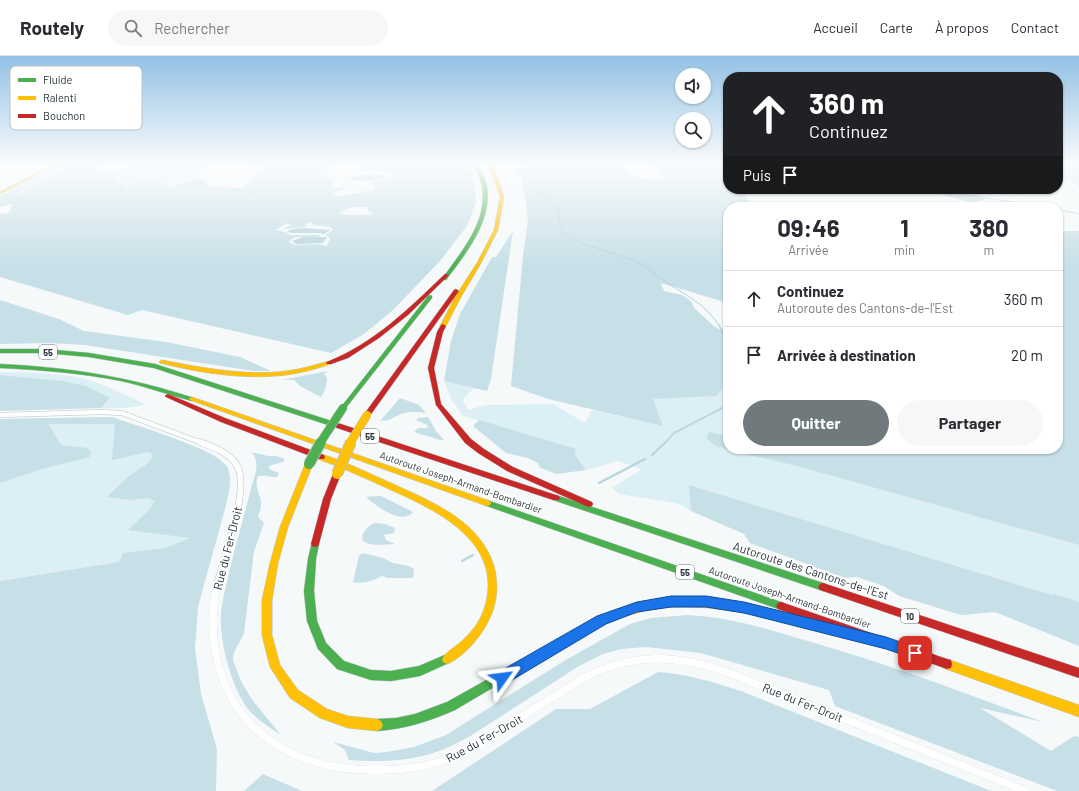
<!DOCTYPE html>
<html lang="fr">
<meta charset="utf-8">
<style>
body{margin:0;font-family:Barlow,sans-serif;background:#f7f7f7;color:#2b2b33;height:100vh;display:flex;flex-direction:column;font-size:15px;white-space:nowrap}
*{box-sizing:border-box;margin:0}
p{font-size:13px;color:#7c7c81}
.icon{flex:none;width:22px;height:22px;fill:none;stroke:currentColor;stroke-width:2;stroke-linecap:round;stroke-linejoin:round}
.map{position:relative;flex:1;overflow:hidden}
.side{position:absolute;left:723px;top:146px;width:340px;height:252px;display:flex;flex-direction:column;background:#fff;border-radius:16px;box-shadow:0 1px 3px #0004}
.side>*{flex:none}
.hud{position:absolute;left:723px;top:16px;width:340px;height:122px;border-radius:16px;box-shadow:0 1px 3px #0004;background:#202124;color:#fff;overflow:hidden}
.tools{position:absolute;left:675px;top:12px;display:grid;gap:8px}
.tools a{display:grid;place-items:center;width:36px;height:36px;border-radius:50%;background:#fff;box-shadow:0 1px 3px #0004;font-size:20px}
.pin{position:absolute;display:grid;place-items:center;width:34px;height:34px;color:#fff;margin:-17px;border-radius:8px;box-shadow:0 2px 6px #0006}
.me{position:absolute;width:44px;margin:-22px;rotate:59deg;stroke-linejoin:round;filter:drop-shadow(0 0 3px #0008)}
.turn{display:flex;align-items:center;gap:14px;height:84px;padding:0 20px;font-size:18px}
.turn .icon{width:52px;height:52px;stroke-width:2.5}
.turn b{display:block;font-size:28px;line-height:34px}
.then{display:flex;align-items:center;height:38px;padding:0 20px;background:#0003;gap:8px;font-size:15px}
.eta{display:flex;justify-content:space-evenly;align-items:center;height:68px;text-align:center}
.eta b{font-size:24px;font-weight:700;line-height:28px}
.cta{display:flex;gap:8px;margin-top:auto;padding:8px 20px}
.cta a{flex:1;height:46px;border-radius:24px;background:#707a7d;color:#fff;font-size:16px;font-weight:700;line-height:46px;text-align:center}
.cta a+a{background:#f7f7f7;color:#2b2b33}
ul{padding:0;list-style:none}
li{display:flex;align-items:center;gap:12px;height:56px;padding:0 20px;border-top:1px solid #e1e1e2}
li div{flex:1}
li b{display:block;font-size:15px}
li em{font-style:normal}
header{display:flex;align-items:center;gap:24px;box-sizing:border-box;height:56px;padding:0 20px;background:#fff;border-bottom:1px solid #e1e1e2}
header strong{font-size:19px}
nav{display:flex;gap:22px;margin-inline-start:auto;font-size:14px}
.search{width:280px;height:36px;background:#f7f7f7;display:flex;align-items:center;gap:10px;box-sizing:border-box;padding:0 14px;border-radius:22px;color:#7c7c81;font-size:15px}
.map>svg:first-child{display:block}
.green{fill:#dbeff4}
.forest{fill:#c7dfe7;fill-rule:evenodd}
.water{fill:#b5d4dd}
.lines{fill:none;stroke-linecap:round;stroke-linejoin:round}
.stream-far2{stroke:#b5d4dd;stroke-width:1}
.stream-far1{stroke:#b5d4dd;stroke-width:1.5}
.stream{stroke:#b5d4dd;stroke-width:2}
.street-far2-casing{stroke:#bbc4c6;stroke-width:5.5}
.street-far1-casing{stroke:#bbc4c6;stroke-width:7}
.street-casing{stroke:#bbc4c6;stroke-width:8}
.fast-casing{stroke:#bbc4c6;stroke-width:1}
.slow-casing{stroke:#bbc4c6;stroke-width:1}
.jam-casing{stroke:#bbc4c6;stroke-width:1}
.street-far2{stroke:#fefefe;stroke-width:4.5}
.street-far1{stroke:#fefefe;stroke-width:6}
.street{stroke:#fefefe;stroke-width:8}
.fast{fill:#4caf50;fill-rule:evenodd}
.slow{fill:#ffc107;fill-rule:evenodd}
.jam{fill:#c62828;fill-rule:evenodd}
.fast-bridge-far1-casing{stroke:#bbc4c6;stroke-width:9;stroke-linecap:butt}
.fast-bridge-casing{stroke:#bbc4c6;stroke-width:12;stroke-linecap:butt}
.slow-bridge-far1-casing{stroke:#bbc4c6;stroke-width:9;stroke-linecap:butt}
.slow-bridge-casing{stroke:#bbc4c6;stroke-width:12;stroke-linecap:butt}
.fast-bridge-far1{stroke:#4caf50;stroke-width:8}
.fast-bridge{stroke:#4caf50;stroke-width:10}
.slow-bridge-far1{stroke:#ffc107;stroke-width:8}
.slow-bridge{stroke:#ffc107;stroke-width:10}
.route{fill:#1a73e8;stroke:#114b97}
.labels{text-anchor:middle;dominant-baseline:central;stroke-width:4;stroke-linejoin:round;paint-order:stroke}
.shield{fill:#fff;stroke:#687275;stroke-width:1}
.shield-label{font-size:9px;font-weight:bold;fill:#28353a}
.street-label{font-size:10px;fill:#28353a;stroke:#fff}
.near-street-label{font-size:12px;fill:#28353a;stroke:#fff}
.key{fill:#fff;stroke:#bec2c4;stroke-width:1}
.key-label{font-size:11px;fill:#28353a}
</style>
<header>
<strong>Routely</strong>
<div class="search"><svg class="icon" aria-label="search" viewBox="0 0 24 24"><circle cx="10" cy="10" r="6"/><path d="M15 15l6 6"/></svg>Rechercher</div>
<nav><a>Accueil</a><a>Carte</a><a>À propos</a><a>Contact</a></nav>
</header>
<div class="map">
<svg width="1079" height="735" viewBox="0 0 1079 735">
<rect width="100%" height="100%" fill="#f5f9fa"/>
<!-- green -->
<g class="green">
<path d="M59,109H103L100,114H92L93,109L70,111L24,138L16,139V135L1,139Z"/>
<path d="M128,109H139V112L153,115L128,133L114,122L121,117H117Z"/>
<path d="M170,109H265L266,110L241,111L231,109L208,111L199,117L194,123L168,128L140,126L156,115Z"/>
<path d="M0,316C29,317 61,316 89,324C109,330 128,340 146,349L125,352H101L110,343L63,325L0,319Z"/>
<path d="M444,325L474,332L462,344L469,354L485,349L553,348L585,367L592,354L663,370L652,343L717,340L728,325V380L709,376L710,386L715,390L804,412L1079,489V546L1055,538L1052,539L689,429L691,455L681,449L674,447L619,438L612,432L642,413L618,405L586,414L575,399L576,394L463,360L451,343Z"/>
<path d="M112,361L202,393L216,400L228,411L230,428L227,445L215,491L0,525V363Z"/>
</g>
<!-- forest -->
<g class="forest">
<path d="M86,109H94L93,114H113L117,117H122L114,122L128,133L153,115L138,112L139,109H170L156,115L141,126L168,128L165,131L204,130L242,132L257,121L255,120L257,114L266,110L265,109H311L314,111H332L333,113L328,114L329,117L322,119V122H333L332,133L350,130L333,137L339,141L375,133L373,126L391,123V120L392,117L374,115L362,116L360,111L367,110V109H468L472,116L475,134L476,147L467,170L440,205L393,254L364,278L331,297L142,254L128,259L0,221V158L9,157L13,148L0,151V140L18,134L16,139L24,138L70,111ZM352,151H366L370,156L374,158C369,160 343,159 338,157ZM312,166V169L331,171L333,174L325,179L330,182L327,190L317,188L295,189L289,186C297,175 313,186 321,179H291L285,176L275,174L288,167L291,170L286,171L284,173L306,171L305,168Z"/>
<path d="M544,109H622V112L630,121L666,124L651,109H721L718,110L728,121V133H739L755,151H728V247L661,227L664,235L682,239L691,245L694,252L715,271L724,275L728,272V325L717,340L653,343L663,370L548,343L511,330L523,200L528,164L525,139L520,119L513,113Z"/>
<path d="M1058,109H1079V130L1058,120Z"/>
<path d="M513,175L491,323L487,335L444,325L451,285L460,258L492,201H496Z"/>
<path d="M1058,175H1079V489L804,412L726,393L715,390L706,382L709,376L728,380V393H1058Z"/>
<path d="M0,244L59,263L84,275L166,286L240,301L271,315H254L85,289L50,287L0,288Z"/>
<path d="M328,315L324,318L327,322C327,329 325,335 321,341L300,330L294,324H282Z"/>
<path d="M0,319L63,325L86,330L110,342L101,352L0,355Z"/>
<path d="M400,342L419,349L426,357C417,356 407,355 399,359C389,363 393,364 380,365Z"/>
<path d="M112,361C134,369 217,393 227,411C233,420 229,435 227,445L198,551L195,592L201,638L217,693L216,735H0V525L119,506L123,497L166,492L190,482L128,474L148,455L155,445L148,442L130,444L107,441L129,420L150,406L153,399L148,396L112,404L115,368H48L61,389L87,392L91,396L90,401L45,412L0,427V363Z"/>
<path d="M428,361L436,375L444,384H440L414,376L418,372H428L427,369L416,364L418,362Z"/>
<path d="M479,364L576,393L575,399L586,414L557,418L540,412L538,407L528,402L506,397L473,370Z"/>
<path d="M251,396L268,400H276L283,402L285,405L269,410V413L279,417L277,421C270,422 265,418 258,420C254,428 259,437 261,445C262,450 259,457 258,461L264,467L254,495L244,577C241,586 233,593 233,603C233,606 236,611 237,615C246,640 264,658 281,679C269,671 257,664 248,653C231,630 219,585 221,557C223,538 229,519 233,500C241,472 248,443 256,415C257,407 257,402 251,396Z"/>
<path d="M689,429L1052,539L1055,538L1079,546V590L995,556L961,559L899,540L884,530L857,521L845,522L750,487L744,478L691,455Z"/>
<path d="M377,440H381L413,456C401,470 375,449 366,441Z"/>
<path d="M375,467L385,468L395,472L394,477L384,479L386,484L395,488C387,488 377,490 370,488C354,485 366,470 375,467Z"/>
<path d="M363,497L383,502L393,507L409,510L414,513L413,522H388L382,520C372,525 365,528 353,526L359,500Z"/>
<path d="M687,559C730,561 768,573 808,585C888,608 965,637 1043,666L980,652L1051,695L1074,680L1079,681V735H1057L835,650L829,634L701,597L646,591L621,593L603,598L579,610L472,679C430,704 397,707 349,704L345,694L333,686L374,697L387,696L414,691L446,679L564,605L630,568L651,562Z"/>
<path d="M658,616C687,618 713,626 741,635L991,735H432L556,653H590Z"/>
<path d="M263,718L302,735H244Z"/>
</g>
<!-- water -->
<g class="water">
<path d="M374,118L383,119L386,123L367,125L350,124L351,122L356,119Z"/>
<path d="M199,123H203L204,126L209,129L204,130H170Z"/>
<path d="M930,133H950L999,144L984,143V144L970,146L938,138Z"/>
<path d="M304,172L331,174L322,179V177H291L287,175L293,173Z"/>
<path d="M303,181H325L327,182L322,187L296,188L292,185Z"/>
</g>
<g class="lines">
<!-- stream-far2 -->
<g class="stream-far2">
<path d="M562,109L543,123L538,135L554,146L557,150L563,179C586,191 611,195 635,205C646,210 653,217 663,224C683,238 707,248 719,270"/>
<path d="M387,117L396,109"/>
<path d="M999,144L1045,151"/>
<path d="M1058,153L1079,158"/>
</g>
<!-- stream-far1 -->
<g class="stream-far1">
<path d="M719,269L728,286"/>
<path d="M665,387L674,377L728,349"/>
</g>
<!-- stream -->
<g class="stream">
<path d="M652,399L666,386"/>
<path d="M599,427L645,403"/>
<path d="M462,505L473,499"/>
</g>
<defs>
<path id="street-far2" d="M0,359L102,356L122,357L202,387"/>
<path id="street-far1" d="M200,386C213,391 228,396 236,408C253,432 219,509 215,539"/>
<path id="street" d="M215,538C200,647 271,717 379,714C399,714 422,712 441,705C464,698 485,684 505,671C532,654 560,637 587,620C635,597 674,599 724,615L1026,735"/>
<g id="fast">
<path d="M474,109H478C481,114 484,120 486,126C495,163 466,197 446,224H442V223C466,189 499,153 474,109Z"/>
<path d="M430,239L432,240V242L345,353H341L340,352L341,351L428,240Z"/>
<path d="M0,293H45L89,297L155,308L341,368L343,370L339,372H337L154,312L89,301L45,297H0Z"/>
<path d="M0,308C68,311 130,321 194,342L195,343L192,345C168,339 145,330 121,325C81,317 41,314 0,312Z"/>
<path d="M556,439L823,527L826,528L828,531L826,534L823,535L553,444L552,442L553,440Z"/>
<path d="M487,444L781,546L784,547L786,550L784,553L781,554L484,449L483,447L484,445Z"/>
<path d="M315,485L318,486L319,488L316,503L314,535L317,565L326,587L344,605L371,614L391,615L419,610L447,598L451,600L452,603L451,606L420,620L391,625L371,624L337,613L318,593L307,565L304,535L308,503L312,486Z"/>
<path d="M586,568L589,569L591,572L589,575L455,654C430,665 405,673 377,675L373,673L371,669L373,665L377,663L396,662L415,658L447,646Z"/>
</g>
<g id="slow">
<path d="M53,109H57L0,138V136Z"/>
<path d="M489,109H493L504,141L498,174L481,207L461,241L446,270L443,272L441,271L440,270L455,241L477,207L494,174L500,141Z"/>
<path d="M162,304C203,312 245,320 287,315C301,313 315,309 329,305L332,307L331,308C316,313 301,317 286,319C244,324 200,317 160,307L159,306L160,305Z"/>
<path d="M192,341L490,445L491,447L490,449L487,450L484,449L190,344L189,343L190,342Z"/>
<path d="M321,398C345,405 368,417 391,427C430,445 480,464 494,510C498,525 498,542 492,557C485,576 466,600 447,608L443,606L442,603C445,597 452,593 457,589C470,579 481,565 485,550C503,486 438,455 391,434C367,423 343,412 318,403L317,401L318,399Z"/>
<path d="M309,405L312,406L313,408L288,471L278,507L272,544V579L280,609L298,634L327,653L348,660L377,663L381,665L383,669L381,673L377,675L348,672L320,662L290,642L270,611L262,579V544L270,507L280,471L305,408L306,406Z"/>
<path d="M682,543L713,544L744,548L840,571L844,573L845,576L844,579L840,581C783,566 708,542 649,554C639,556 629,559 619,562C608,566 597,572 586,576L583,575L581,572L583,569L619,553L650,546Z"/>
<path d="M947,603L1079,649V661L943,612L942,608L943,604Z"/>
</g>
<g id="jam">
<path d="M445,218L449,219L408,259L379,282L348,302L331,308H327L326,307L327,306C376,286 408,253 445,218Z"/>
<path d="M456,233L459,235L369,361H365L364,359L365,357L454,234Z"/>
<path d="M443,268L446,270L443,276L434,312L441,348L471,383L484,393L513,411L592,446L593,448L592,450L589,451L586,450L507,415L478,397L465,387L436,349L428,312L437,276L441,269Z"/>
<path d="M168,338L225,362L324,399L325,401L324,403H318L221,366L166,341L165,340L166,339Z"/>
<path d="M337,368H341L559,440L560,442L559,444H553L337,372L335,370Z"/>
<path d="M337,415L340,416L341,418L331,443L319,488L318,490L315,491L312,490L311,488L323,443L333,418L334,416Z"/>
<path d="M823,527L1079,612V622L820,534L818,531L820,528Z"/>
<path d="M781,546L947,603L951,604L952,608L951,612L947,613L778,553L776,550L778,547Z"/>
</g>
</defs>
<!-- street-far2 casing -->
<use href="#street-far2" class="street-far2-casing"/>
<!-- street-far1 casing -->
<use href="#street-far1" class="street-far1-casing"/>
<!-- street casing -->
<use href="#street" class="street-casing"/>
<!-- fast casing -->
<use href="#fast" class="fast-casing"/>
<!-- slow casing -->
<use href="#slow" class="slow-casing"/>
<!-- jam casing -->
<use href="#jam" class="jam-casing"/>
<!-- street-far2 -->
<use href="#street-far2" class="street-far2"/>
<!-- street-far1 -->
<use href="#street-far1" class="street-far1"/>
<!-- street -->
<use href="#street" class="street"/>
<!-- fast -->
<use href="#fast" class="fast"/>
<!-- slow -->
<use href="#slow" class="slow"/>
<!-- jam -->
<use href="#jam" class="jam"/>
<defs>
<path id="fast-bridge-far1" d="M320,387L343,352"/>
<path id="fast-bridge" d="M309,408L321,386"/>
<path id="slow-bridge-far1" d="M350,387L367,359"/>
<path id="slow-bridge" d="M337,418L351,386"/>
</defs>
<!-- fast-bridge-far1 casing -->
<use href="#fast-bridge-far1" class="fast-bridge-far1-casing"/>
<!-- fast-bridge casing -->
<use href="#fast-bridge" class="fast-bridge-casing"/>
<!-- slow-bridge-far1 casing -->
<use href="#slow-bridge-far1" class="slow-bridge-far1-casing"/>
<!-- slow-bridge casing -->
<use href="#slow-bridge" class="slow-bridge-casing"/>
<!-- fast-bridge-far1 -->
<use href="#fast-bridge-far1" class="fast-bridge-far1"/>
<!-- fast-bridge -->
<use href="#fast-bridge" class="fast-bridge"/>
<!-- slow-bridge-far1 -->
<use href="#slow-bridge-far1" class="slow-bridge-far1"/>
<!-- slow-bridge -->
<use href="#slow-bridge" class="slow-bridge"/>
</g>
<!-- sky -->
<linearGradient id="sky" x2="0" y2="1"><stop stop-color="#93c1e4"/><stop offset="0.51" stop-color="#fafcfd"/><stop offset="1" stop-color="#fafcfd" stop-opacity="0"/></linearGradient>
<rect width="1079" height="212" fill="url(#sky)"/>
<!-- route -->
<path class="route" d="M671,540H706L744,546L886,581L920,593L922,597L920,602L915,603L886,593L744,557L706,551H671L637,556L606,568L507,627L502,629L497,627L495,622L497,617L597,560L637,546Z"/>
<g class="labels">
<!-- shield labels -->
<g class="shield">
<rect x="39" y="289" width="18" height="14" rx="3"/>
<rect x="361" y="373" width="18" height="14" rx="3"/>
<rect x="676" y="509" width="18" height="14" rx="3"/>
<rect x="901" y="553" width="18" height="14" rx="3"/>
</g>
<g class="shield-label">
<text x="48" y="296">55</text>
<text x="370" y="380">55</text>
<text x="685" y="516">55</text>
<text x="910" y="560">10</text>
</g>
<!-- street labels -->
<g class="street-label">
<text transform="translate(461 426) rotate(19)">Autoroute Joseph-Armand-Bombardier</text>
<text transform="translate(790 541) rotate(19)">Autoroute Joseph-Armand-Bombardier</text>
</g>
<!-- near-street labels -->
<g class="near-street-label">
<text transform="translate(227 492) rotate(-76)">Rue du Fer-Droit</text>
<text transform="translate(811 514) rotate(18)">Autoroute des Cantons-de-l'Est</text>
<text transform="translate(803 646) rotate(22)">Rue du Fer-Droit</text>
<text transform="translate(484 682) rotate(-29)">Rue du Fer-Droit</text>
</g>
</g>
<!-- legend -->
<rect x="10" y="10" width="132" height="64" rx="6" class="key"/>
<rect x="18" y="22" width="18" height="4" fill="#4caf50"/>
<rect x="18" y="40" width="18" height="4" fill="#ffc107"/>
<rect x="18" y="58" width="18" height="4" fill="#c62828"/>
<g class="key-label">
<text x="43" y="28">Fluide</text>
<text x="43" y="46">Ralenti</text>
<text x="43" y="64">Bouchon</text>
</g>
</svg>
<div class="tools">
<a><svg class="icon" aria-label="sound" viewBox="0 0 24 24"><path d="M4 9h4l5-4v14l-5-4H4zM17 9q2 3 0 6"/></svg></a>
<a><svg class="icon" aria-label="search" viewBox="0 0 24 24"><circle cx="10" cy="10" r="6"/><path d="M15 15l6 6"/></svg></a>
</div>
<div class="pin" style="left:915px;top:597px;background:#d93025"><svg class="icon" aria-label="arrive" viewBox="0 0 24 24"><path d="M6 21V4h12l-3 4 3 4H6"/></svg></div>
<svg class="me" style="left:502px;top:622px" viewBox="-20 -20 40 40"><path d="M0-17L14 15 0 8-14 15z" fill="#1a73e8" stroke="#fff" stroke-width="4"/></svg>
<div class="hud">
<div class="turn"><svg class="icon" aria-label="ahead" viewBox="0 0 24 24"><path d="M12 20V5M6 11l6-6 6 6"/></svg><div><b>360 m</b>Continuez</div></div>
<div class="then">Puis<svg class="icon" aria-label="arrive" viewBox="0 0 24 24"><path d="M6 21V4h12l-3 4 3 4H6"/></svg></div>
</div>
<section class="side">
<div class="eta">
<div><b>09:46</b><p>Arrivée</p></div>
<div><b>1</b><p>min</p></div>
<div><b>380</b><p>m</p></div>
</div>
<ul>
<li><svg class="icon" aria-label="ahead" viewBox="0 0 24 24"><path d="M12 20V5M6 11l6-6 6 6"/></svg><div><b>Continuez</b><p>Autoroute des Cantons-de-l'Est</p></div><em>360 m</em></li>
<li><svg class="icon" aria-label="arrive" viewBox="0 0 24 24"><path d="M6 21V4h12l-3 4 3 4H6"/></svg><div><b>Arrivée à destination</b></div><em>20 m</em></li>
</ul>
<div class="cta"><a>Quitter</a><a>Partager</a></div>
</section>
</div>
